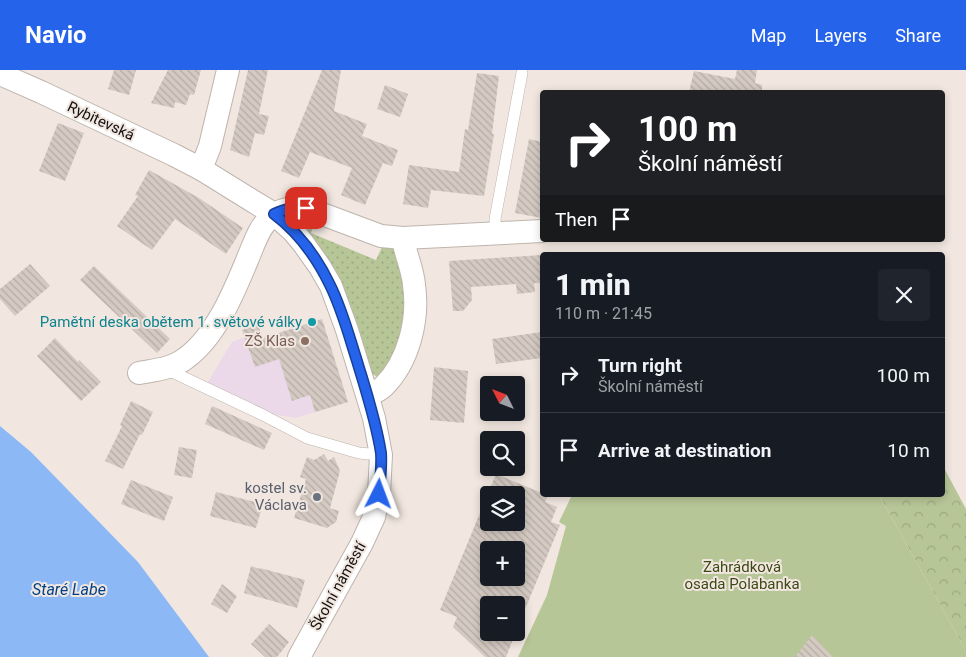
<!DOCTYPE html>
<meta charset="utf-8">
<style>
body{margin:0;font-family:Roboto,sans-serif;background:#20242c;color:#f1f3f6;height:100vh;display:flex;flex-direction:column;font-size:19px;white-space:nowrap}
*{box-sizing:border-box;margin:0}
p{font-size:16px;color:#9ea1a6}
.icon{flex:none;width:28px;height:28px;fill:none;stroke:currentColor;stroke-width:2;stroke-linecap:round;stroke-linejoin:round}
.map{position:relative;flex:1;overflow:hidden}
.sheet{position:absolute;left:540px;top:182px;width:405px;height:245px;display:flex;flex-direction:column;background:#171b24;border-radius:5px;box-shadow:0 2px 8px #0003}
.sheet>*{flex:none}
.banner{position:absolute;left:540px;top:20px;width:405px;height:152px;border-radius:5px;box-shadow:0 2px 8px #0003;background:#202124;color:#fff;overflow:hidden}
.needle{width:32px;rotate:312deg}
.buttons{position:absolute;left:480px;top:306px;display:grid;gap:10px}
.buttons a{display:grid;place-items:center;width:45px;height:45px;border-radius:5px;background:#171b24;box-shadow:0 2px 8px #0003;font-size:25px}
.pin{position:absolute;display:grid;place-items:center;width:42px;height:42px;color:#fff;margin:-21px;border-radius:10px;box-shadow:0 2px 8px #0006}
.me{position:absolute;width:55px;margin:-28px;rotate:3deg;stroke-linejoin:round;filter:drop-shadow(0 0 4px #0008)}
.turn{display:flex;align-items:center;gap:18px;height:105px;padding:0 15px;font-size:22px}
.turn .icon{width:65px;height:65px;stroke-width:2.5}
.turn b{display:block;font-size:35px;line-height:42px}
.then{display:flex;align-items:center;height:48px;padding:0 15px;background:#0003;gap:10px;font-size:19px}
.round{display:grid;place-items:center;flex:none;width:52px;height:52px;border-radius:5px;background:#20242c}
.overview{display:flex;align-items:center;justify-content:space-between;height:85px;padding:0 15px}
h1{font-size:30px;font-weight:800;line-height:38px}
ul{padding:0;list-style:none}
li{display:flex;align-items:center;gap:15px;height:75px;padding:0 15px;border-top:1px solid #363941}
li div{flex:1}
li b{display:block;font-size:19px}
li em{font-style:normal}
header{display:flex;align-items:center;gap:30px;box-sizing:border-box;height:70px;padding:0 25px;background:#2563eb;color:#fff}
header strong{font-size:24px}
nav{display:flex;gap:28px;margin-inline-start:auto;font-size:18px}
.map>svg:first-child{display:block}
.education{fill:#ebd8e9}
.grass{fill:url(#grass-dots)}
.forest{fill:url(#forest-crowns)}
.garden{fill:#b7c697}
.water{fill:#8cb9f6}
.building{fill:url(#building-back-hatch);fill-rule:evenodd}
.lines{fill:none;stroke-linecap:round;stroke-linejoin:round}
.service-casing{stroke:#beb4ad;stroke-width:12}
.minor-casing{stroke:#beb4ad;stroke-width:24}
.service{stroke:#fff;stroke-width:11}
.minor{stroke:#fff;stroke-width:22}
.route-casing{stroke:#184099;stroke-width:12}
.route{stroke:#2563eb;stroke-width:9}
.culture-dot{fill:#0f9aa8;stroke:#f1e7e0;stroke-width:2}
.education-dot{fill:#8d6e63;stroke:#f1e7e0;stroke-width:2}
.worship-dot{fill:#6b7280;stroke:#f1e7e0;stroke-width:2}
.labels{text-anchor:middle;dominant-baseline:central;stroke-width:4;stroke-linejoin:round;paint-order:stroke}
.street-label{font-size:15px;fill:#15110f;stroke:#f1e7e0}
.culture-label{font-size:15px;fill:#0d838f;stroke:#f1e7e0;text-anchor:end}
.education-label{font-size:15px;fill:#785e54;stroke:#f1e7e0;text-anchor:end}
.worship-label{font-size:15px;fill:#5b616d;stroke:#f1e7e0;text-anchor:end}
.park-label{font-size:15px;fill:#3c4914;stroke:#f1e7e0}
.water-label{font-size:16px;font-style:italic;fill:#004186;stroke:#f1e7e0}
</style>
<header>
<strong>Navio</strong>
<nav><a>Map</a><a>Layers</a><a>Share</a></nav>
</header>
<div class="map">
<svg width="966" height="587" viewBox="0 0 966 587">
<defs>
<pattern id="grass-dots" width="8" height="8" patternUnits="userSpaceOnUse" patternTransform="scale(1.25)"><rect width="8" height="8" fill="#b7c697"/><path d="M2 2h.1M6 6h.1" fill="none" stroke="#9ca981" stroke-width="1.8" stroke-linecap="round"/></pattern>
<pattern id="forest-crowns" width="20" height="18" patternUnits="userSpaceOnUse" patternTransform="scale(1.25)"><rect width="20" height="18" fill="#b7c697"/><path d="M2 6a3 3 0 1 1 6 0M12 15a3 3 0 1 1 6 0" fill="none" stroke="#9ca981"/></pattern>
<pattern id="building-back-hatch" width="6" height="6" patternUnits="userSpaceOnUse" patternTransform="scale(1.25)"><rect width="6" height="6" fill="#d4cac2"/><path d="M-1 5l2 2M0 0l6 6M5-1l2 2" fill="none" stroke="#b5aca6"/></pattern>
</defs>
<rect width="100%" height="100%" fill="#f1e7e0"/>
<!-- education -->
<path class="education" d="M322,249L348,332L296,348L265,343L206,315L232,272L245,267L242,260L258,255L263,268Z"/>
<!-- grass -->
<path class="grass" d="M316,148L311,163L376,190L383,175H387L396,180L408,208L399,284L379,307L371,304L306,164L311,151Z"/>
<!-- forest -->
<path class="forest" d="M943,396L966,439V581L879,425H942Z"/>
<!-- garden -->
<path class="garden" d="M572,425H879L966,581V587H518L547,525L566,456L559,452Z"/>
<!-- water -->
<path class="water" d="M0,356L31,382L138,492L209,587H0Z"/>
<!-- building -->
<g class="building">
<path d="M114,0H136L129,25L108,19Z"/>
<path d="M168,0H201L194,25L190,24L186,35L175,32L174,38L151,33Z"/>
<path d="M248,0H268L259,44L269,46L264,65L255,63L249,87L230,80Z"/>
<path d="M322,0H341L334,41L367,54L362,66L398,80L392,96L383,93L365,135L341,125L352,98L310,82L299,108L281,101Z"/>
<path d="M737,0H757L755,13L762,15V22H689L694,1L735,9Z"/>
<path d="M477,3L499,6L492,64H494L484,126L431,120L428,138L403,134L409,95L459,102L465,59L468,60Z"/>
<path d="M385,15L408,24L400,47L377,39Z"/>
<path d="M58,53L84,63L65,111L39,101Z"/>
<path d="M529,69L542,72V148L515,143Z"/>
<path d="M149,100L199,128L243,158L226,184L175,149L152,180L117,156L138,126L135,125Z"/>
<path d="M542,185V213H534L535,222L517,224L516,214L471,217L472,230L463,241H453L449,191Z"/>
<path d="M30,194L50,216L15,246L0,229V219Z"/>
<path d="M94,196L170,269L157,283L80,210Z"/>
<path d="M322,249L348,332L315,342L310,325L292,331L279,289L255,297L242,260L258,255L263,268Z"/>
<path d="M542,262V288L496,294L492,269Z"/>
<path d="M55,268L78,292L79,290L101,312L81,331L37,286Z"/>
<path d="M434,297L468,301L464,353L430,350Z"/>
<path d="M131,331L153,342L142,365L140,364L123,399L105,391L122,356L120,355Z"/>
<path d="M212,336L272,363L264,380L205,354Z"/>
<path d="M179,377L197,380L192,408L174,405Z"/>
<path d="M324,384L328,391L334,387L340,401L330,438L339,441L336,452L327,458L294,448L306,409L300,407L307,387L314,390Z"/>
<path d="M496,404L542,423V425H548L545,432L557,437L551,452L560,455L516,561V535H489V562H516L506,587H485L453,557L457,547L440,540ZM489,425H516V452H489ZM489,480H516V508H489Z"/>
<path d="M131,410L173,427L164,451L121,434Z"/>
<path d="M216,422L263,434L256,458L210,446Z"/>
<path d="M251,496L260,499V498L305,510L297,538L244,523Z"/>
<path d="M222,514L237,526L227,543L211,534Z"/>
<path d="M269,554L289,572L277,587H265L251,574Z"/>
<path d="M812,565L833,587H795Z"/>
</g>
<g class="lines">
<defs>
<g id="service">
<path d="M496,164L495,149L522,3"/>
<path d="M166,299L263,345L307,368L359,383L381,385"/>
</g>
<g id="minor">
<path d="M0,4L41,22L174,85L201,99L251,130L274,144L293,161L303,173L320,197L331,216L347,260L374,348L381,385L379,424L374,447L362,473L299,587"/>
<path d="M201,99L210,76L228,0"/>
<path d="M139,303C155,300 172,299 186,288C216,266 234,222 248,188C254,174 259,157 270,148C280,138 293,137 306,138L381,166L403,168L542,161"/>
<path d="M368,325C374,323 380,320 384,316C409,291 419,249 414,215C413,201 407,188 404,174L403,168"/>
</g>
</defs>
<!-- service casing -->
<use href="#service" class="service-casing"/>
<!-- minor casing -->
<use href="#minor" class="minor-casing"/>
<!-- service -->
<use href="#service" class="service"/>
<!-- minor -->
<use href="#minor" class="minor"/>
</g>
<g class="lines">
<defs>
<path id="route" d="M306,138C293,137 285,139 274,144C298,162 317,188 330,215C342,239 349,266 357,291C366,321 376,351 381,383C382,396 380,411 379,424"/>
</defs>
<!-- route casing -->
<use href="#route" class="route-casing"/>
<!-- route -->
<use href="#route" class="route"/>
</g>
<!-- markers -->
<circle class="culture-dot" cx="312" cy="252" r="5"/>
<circle class="education-dot" cx="305" cy="271" r="5"/>
<circle class="worship-dot" cx="317" cy="427" r="5"/>
<g class="labels">
<!-- street labels -->
<g class="street-label">
<text transform="translate(101 51) rotate(25)">Rybitevská</text>
<text transform="translate(338 516) rotate(-61)">Školní náměstí</text>
</g>
<!-- culture labels -->
<g class="culture-label">
<text x="302" y="252">Pamětní deska obětem 1. světové války</text>
</g>
<!-- education labels -->
<g class="education-label">
<text x="295" y="271">ZŠ Klas</text>
</g>
<!-- worship labels -->
<g class="worship-label">
<text x="307" y="418">kostel sv.<tspan x="307" dy="17">Václava</tspan></text>
</g>
<!-- park labels -->
<g class="park-label">
<text x="742" y="497">Zahrádková<tspan x="742" dy="17">osada Polabanka</tspan></text>
</g>
<!-- water labels -->
<g class="water-label">
<text x="69" y="519">Staré Labe</text>
</g>
</g>
</svg>
<div class="buttons">
<a><svg class="needle" viewBox="-14 -14 28 28"><path d="M0-13l5 13h-10z" fill="#e53935"/><path d="M0 13l5-13h-10z" fill="#9ea1a6"/></svg></a>
<a><svg class="icon" aria-label="search" viewBox="0 0 24 24"><circle cx="10" cy="10" r="6"/><path d="M15 15l6 6"/></svg></a>
<a><svg class="icon" aria-label="layers" viewBox="0 0 24 24"><path d="M12 4l9 5-9 5-9-5zM3 14l9 5 9-5"/></svg></a>
<a>+</a>
<a>−</a>
</div>
<div class="pin" style="left:306px;top:138px;background:#d93025"><svg class="icon" aria-label="arrive" viewBox="0 0 24 24"><path d="M6 21V4h12l-3 4 3 4H6"/></svg></div>
<svg class="me" style="left:379px;top:424px" viewBox="-20 -20 40 40"><path d="M0-17L14 15 0 8-14 15z" fill="#2563eb" stroke="#fff" stroke-width="4"/></svg>
<div class="banner">
<div class="turn"><svg class="icon" aria-label="right" viewBox="0 0 24 24"><path d="M7 20v-9h11M14 6l5 5-5 5"/></svg><div><b>100 m</b>Školní náměstí</div></div>
<div class="then">Then<svg class="icon" aria-label="arrive" viewBox="0 0 24 24"><path d="M6 21V4h12l-3 4 3 4H6"/></svg></div>
</div>
<section class="sheet">
<div class="overview"><div><h1>1 min</h1><p>110 m · 21:45</p></div><a class="round"><svg class="icon" aria-label="close" viewBox="0 0 24 24"><path d="M6 6l12 12M18 6L6 18"/></svg></a></div>
<ul>
<li><svg class="icon" aria-label="right" viewBox="0 0 24 24"><path d="M7 20v-9h11M14 6l5 5-5 5"/></svg><div><b>Turn right</b><p>Školní náměstí</p></div><em>100 m</em></li>
<li><svg class="icon" aria-label="arrive" viewBox="0 0 24 24"><path d="M6 21V4h12l-3 4 3 4H6"/></svg><div><b>Arrive at destination</b></div><em>10 m</em></li>
</ul>
</section>
</div>
